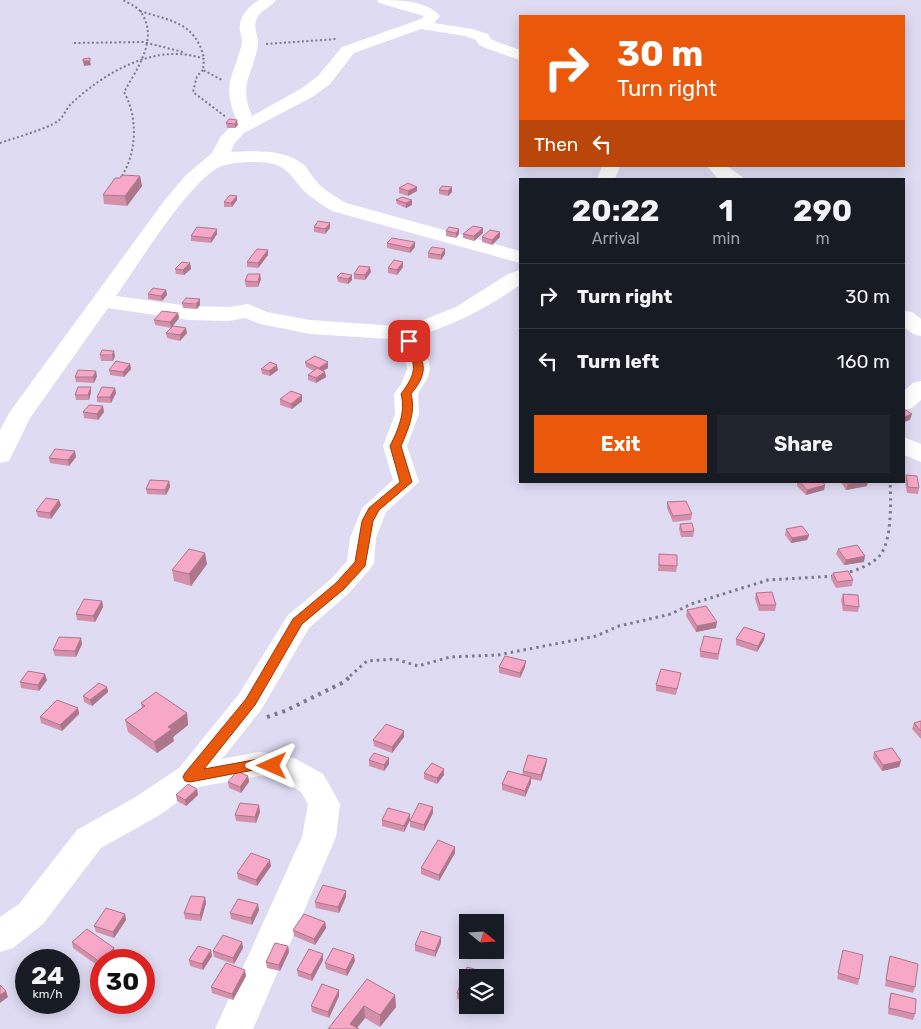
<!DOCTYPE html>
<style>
body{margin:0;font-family:Rubik,sans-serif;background:#20242c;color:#f1f3f6;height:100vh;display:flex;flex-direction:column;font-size:19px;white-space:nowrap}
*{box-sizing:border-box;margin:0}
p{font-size:16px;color:#9ea1a6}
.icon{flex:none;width:28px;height:28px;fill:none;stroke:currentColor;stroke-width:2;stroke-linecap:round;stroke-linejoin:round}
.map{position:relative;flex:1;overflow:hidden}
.side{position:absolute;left:519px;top:178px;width:386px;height:305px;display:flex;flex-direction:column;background:#171b24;border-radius:0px;box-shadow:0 2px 12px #0003}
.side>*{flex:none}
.guide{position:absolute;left:519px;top:15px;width:386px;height:152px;border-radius:0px;box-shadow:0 2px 12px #0003;background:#ea580c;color:#fff;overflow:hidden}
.needle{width:32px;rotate:108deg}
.controls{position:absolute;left:459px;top:914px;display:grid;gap:10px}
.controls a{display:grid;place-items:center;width:45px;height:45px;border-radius:0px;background:#171b24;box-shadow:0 2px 12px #0003;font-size:25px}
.speed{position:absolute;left:15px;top:949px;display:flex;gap:10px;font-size:25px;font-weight:700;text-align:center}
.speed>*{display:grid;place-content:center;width:65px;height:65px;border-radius:50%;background:#171b24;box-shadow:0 2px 12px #0003;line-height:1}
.speed small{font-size:12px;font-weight:400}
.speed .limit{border:8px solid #d22;background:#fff;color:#111}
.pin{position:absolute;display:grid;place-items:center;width:42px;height:42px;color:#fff;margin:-21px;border-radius:10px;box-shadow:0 2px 8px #0006}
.me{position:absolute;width:55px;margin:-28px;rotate:270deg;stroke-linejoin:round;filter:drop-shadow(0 0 4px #0008)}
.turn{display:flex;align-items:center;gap:18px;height:105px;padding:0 15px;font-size:22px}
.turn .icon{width:65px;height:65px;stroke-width:2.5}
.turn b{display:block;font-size:35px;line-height:42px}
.then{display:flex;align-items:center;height:48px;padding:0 15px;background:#0003;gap:10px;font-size:19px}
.eta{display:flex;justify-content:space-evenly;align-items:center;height:85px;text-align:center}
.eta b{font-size:30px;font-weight:700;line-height:35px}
.button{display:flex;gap:10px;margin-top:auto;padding:10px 15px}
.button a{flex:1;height:58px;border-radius:0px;background:#ea580c;color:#fff;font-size:20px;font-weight:700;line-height:58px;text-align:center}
.button a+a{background:#20242c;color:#f1f3f6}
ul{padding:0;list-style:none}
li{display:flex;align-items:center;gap:15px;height:65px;padding:0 15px;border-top:1px solid #363941}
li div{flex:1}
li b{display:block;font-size:19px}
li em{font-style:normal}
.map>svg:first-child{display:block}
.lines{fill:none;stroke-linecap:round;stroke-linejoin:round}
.path-far3{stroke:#7c7a8a;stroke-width:2;stroke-dasharray:2 2.5;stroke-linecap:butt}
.path-far2{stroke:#7c7a8a;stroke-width:2.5;stroke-dasharray:2 3;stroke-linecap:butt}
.path-far1{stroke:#7c7a8a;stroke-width:3;stroke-dasharray:2.5 4;stroke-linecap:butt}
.path{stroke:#7c7a8a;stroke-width:4;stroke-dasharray:3 5;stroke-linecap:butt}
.minor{fill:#fff;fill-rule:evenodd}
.wall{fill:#d490aa}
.shaded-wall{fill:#ac768b}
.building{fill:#f6a8c6;stroke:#ac768b}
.route{fill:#ea580c;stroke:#983908}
</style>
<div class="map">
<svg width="921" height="1029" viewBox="0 0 921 1029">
<rect width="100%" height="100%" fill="#dfdbf3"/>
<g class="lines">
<!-- path-far3 -->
<g class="path-far3">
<path d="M140,11C171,21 195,22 204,58"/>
<path d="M74,43L143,42L183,52"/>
<path d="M266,44L337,39"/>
<path d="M203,70L197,76L193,92L226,117"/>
<path d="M0,143C14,138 47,129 58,121C64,117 66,108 72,103C106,71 158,42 204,59L203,70L222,80"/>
<path d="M122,176C137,151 138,117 124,92C137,69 160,37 140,11C136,6 128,3 123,0"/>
</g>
<!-- path-far2 -->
<path class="path-far2" d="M121,178L123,174"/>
<!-- path-far1 -->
<g class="path-far1">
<path d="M844,574C856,570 873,565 881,554C892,538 891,500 890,481"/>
<path d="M350,676L367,661L395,659L418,666L450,657L498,655L596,636L619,626L671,614L691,604L768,580L836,576"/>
</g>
<!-- path -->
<path class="path" d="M267,717L285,711L344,682L352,675"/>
<!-- minor -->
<g class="minor">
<path d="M259,0H276C271,7 261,10 257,18C252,27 259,36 258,45C253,75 238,84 252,116L302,88L318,76L342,47L421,19L424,16L379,3L377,0C396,0 427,0 440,16L434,23L472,29L488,34L491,39L500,43L520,50V60L488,49L479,45L476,40L465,36L421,29L354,53L330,84L314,96L244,133L234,144L231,152C254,151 284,149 303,164C308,168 311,175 315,180C323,190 335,196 346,203L520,251V263L332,211C322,205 313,199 304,191C294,181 291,171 277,165C266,160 228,161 217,168C184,189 140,262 116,296L189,306L229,307L248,304L267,312L310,320L396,326L423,320L456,307L508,274L520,270V285C486,308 454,326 414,336L427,353L430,369L428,377L418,394L419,414L407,446L419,482L386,512L376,538L374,563L370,569L350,592L309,628L261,710L222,759L259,752L285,755L296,759L323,774L340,804L336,837L253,1029H215L302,837L308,804L301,792L278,778L259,776L199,787L158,816L101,848L43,924L13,948L0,952V917L19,904L77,830L134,798L179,768L239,694L288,615L330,580L347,561L350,538L362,508L393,480L383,446L395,414L394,394L401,384L407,369L405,353L390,339L310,334L261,324L245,318L229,321L189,320L108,308L30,418L9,461L0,463V430L9,413L164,201L186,175L212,153L221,136L237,121C222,85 232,80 241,47C243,41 241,36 240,31C238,17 248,7 259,0Z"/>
<path d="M602,166H620L615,179H597Z"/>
<path d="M707,166H727L745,179H718Z"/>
<path d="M904,311L912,312L921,319V336L913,334L904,327Z"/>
<path d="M921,381V400L912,408L904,410V391L913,383Z"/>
<path d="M904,437L921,444V462L904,455Z"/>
</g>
</g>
<!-- wall -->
<g class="wall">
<path d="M229,119L238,125L235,128H227L226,123Z"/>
<path d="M140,176L142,186L127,206L104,204L103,195L120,178Z"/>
<path d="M417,187V191L408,196L399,193V188Z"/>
<path d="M452,187V192L448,196L439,194V190Z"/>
<path d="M237,196V200L232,207H224V202Z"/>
<path d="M396,200H412V205L406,208L397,204Z"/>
<path d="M314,227L330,228L325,234L314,232Z"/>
<path d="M449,227L459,234L456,238L446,236V231Z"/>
<path d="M483,233L474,241L463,238V234Z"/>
<path d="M217,234L211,243L191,241V236Z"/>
<path d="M482,237H500L492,245L482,242Z"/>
<path d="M415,242V247L410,253L387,248V243Z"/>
<path d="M445,249V254L441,260L428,258V253Z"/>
<path d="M268,250V255L258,268L247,267V262Z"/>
<path d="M403,262V267L397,275L388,273V268Z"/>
<path d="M190,263L191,269L184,275L176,274L175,269Z"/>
<path d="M371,272L365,280L354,279V274Z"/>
<path d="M352,275V280L348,284L338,282L337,277Z"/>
<path d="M261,279L258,287H246L245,281Z"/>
<path d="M166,290L167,295L162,301L148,299V294Z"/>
<path d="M182,303L200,305L197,309L183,308Z"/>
<path d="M178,313L179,318L173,326L187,333L180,341L167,338L166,333L171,328L155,325L154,320Z"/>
<path d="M100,355L115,356L113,361H101Z"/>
<path d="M305,362L328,368L323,371L325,372L326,377L316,383L308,380V375L314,371L306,367Z"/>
<path d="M130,364L131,369L124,377L110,375L109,370Z"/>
<path d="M261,369L278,370L270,376L262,374Z"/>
<path d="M97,376L94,383L76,382L75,377Z"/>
<path d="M91,392L89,400H76L75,395Z"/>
<path d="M116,393L111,403L97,402V397Z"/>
<path d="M280,399L302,401L292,409L280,405Z"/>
<path d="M83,412H104L98,420L84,418Z"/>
<path d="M76,457L69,466L50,463L49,458Z"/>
<path d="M906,475L919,488L918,494L907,493L905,481Z"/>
<path d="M169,481L170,487L166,495L147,494L146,489Z"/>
<path d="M797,481H822L825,485L824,490L806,495L797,486Z"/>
<path d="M840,481H868L867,486L846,490Z"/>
<path d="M667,502L692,514L691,520L673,522L667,508Z"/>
<path d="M61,505L51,519L38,517L36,511Z"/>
<path d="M680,524L694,531L693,537H681L679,529Z"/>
<path d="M786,529L809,535L807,540L791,543L785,535Z"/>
<path d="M838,549L864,562L844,565L836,554Z"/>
<path d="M659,554L677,566L676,572L658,571Z"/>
<path d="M207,564L191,586L174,581L172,570Z"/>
<path d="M833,573L853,580L852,586L836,588L831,579Z"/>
<path d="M756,593L776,605L775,611H759L755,599Z"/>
<path d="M843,594L859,607L858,612L843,611L841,600Z"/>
<path d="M102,601L103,607L95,622L77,620L76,614Z"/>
<path d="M687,610L716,628L696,632L686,616Z"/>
<path d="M765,634L764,640L757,652L736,645V639Z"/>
<path d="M82,644L76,657L55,656L53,650Z"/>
<path d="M721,645L718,660L700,657V651Z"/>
<path d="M499,667H525L520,678L499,673Z"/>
<path d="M681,673L676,695L656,691V685Z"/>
<path d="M47,680L39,691L21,688L20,682Z"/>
<path d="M107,687L108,692L92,706L84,702L83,696Z"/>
<path d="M141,703L187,713L188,725L173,737L174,741L157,753L128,732L125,720L142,709Z"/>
<path d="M78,708L79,714L62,731L41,723L40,717Z"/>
<path d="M921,721V739L912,729L914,723Z"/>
<path d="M404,737L392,753L374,746L373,740Z"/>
<path d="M874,752L901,761L899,767L882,771L873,758Z"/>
<path d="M389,758V764L384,771L369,766V760Z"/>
<path d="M547,759L546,765L541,781L531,779V783L525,797L502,790V784L522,775L523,771Z"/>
<path d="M444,769V775L437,784L424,779V773Z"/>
<path d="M248,776L249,782L241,793L229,788L228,782Z"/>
<path d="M176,795H198L186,806L177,801Z"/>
<path d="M260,812L256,823L236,821L235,815Z"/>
<path d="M433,813L424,831L410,827V821Z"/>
<path d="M382,820H410L404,832L382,826Z"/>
<path d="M455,847V853L439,881L421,874V868Z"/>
<path d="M271,866L257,886L238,879L237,873Z"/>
<path d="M346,891V897L339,913L316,908L315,902Z"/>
<path d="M205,897L206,903L201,921L185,919L184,913Z"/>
<path d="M259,910L252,925L231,919L230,913Z"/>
<path d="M125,914L126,920L114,938L96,932L94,926Z"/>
<path d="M325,922L326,928L315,945L294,936L293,930Z"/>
<path d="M441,937V943L435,957L415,951V945Z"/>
<path d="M72,942L116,954L101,968L73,948Z"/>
<path d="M242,942L243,948L234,964L214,957L213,951Z"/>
<path d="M288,946L289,952L280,971L267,968L266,962Z"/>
<path d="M843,950L859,979L858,985L837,979Z"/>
<path d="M212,956L203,970L190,966L189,960Z"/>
<path d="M890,956L915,987L913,993L885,986L888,963Z"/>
<path d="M323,960L312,981L298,976L297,970Z"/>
<path d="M355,961L347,976L326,969L325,963Z"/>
<path d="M246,976L233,1000L212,993L211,987Z"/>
<path d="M468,978V1002L457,999V993Z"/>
<path d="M367,979L395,995L396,1007L380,1027L365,1018L357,1028L328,1029Z"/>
<path d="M339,990V996L329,1018L312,1012L311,1006Z"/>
<path d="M891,993L915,1014L913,1020L888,1014L889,999Z"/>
</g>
<!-- shaded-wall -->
<g class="shaded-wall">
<path d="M83,61H90L91,65L84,66Z"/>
<path d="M237,120L238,125L235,128V124Z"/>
<path d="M140,176L142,186L127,206L125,196Z"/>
<path d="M417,187V191L408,196V191Z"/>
<path d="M452,187V192L448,196V191Z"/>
<path d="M237,196V200L232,207L231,203Z"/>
<path d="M412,200V205L406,208V203Z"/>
<path d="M330,223V228L325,234V229Z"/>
<path d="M483,228V233L474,241V236Z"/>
<path d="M217,229V234L211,243V238Z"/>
<path d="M459,229V234L456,238V233Z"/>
<path d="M500,232V237L492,245V240Z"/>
<path d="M415,242V247L410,253V248Z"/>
<path d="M445,249V254L441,260V255Z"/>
<path d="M268,250V255L258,268V263Z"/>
<path d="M403,262V267L397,275V270Z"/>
<path d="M190,263L191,269L184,275L183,270Z"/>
<path d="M370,267L371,272L365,280V275Z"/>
<path d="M260,274L261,279L258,287V282Z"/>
<path d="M352,275V280L348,284V279Z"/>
<path d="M166,290L167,295L162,301L161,296Z"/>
<path d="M200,299V305L197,309L196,304Z"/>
<path d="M178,313L179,318L171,328L170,322Z"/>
<path d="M186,328L187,333L180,341V335Z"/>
<path d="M114,351L115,356L113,361L112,355Z"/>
<path d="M328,362V368L319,373V368Z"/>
<path d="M130,364L131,369L124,377L123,372Z"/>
<path d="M277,365L278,370L270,376L269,371Z"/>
<path d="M96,371L97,376L94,383L93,377Z"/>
<path d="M325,372L326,377L316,383V378Z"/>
<path d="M91,387V392L89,400L88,395Z"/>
<path d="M115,388L116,393L111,403L110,397Z"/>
<path d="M302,395V401L292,409L291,404Z"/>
<path d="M103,406L104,412L98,420L97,414Z"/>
<path d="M912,414L910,420L904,422V417Z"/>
<path d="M75,451L76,457L69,466L68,460Z"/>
<path d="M169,481L170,487L166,495L165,490Z"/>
<path d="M863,481H868L867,486L846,490L848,484Z"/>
<path d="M825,485L824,490L806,495L807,490Z"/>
<path d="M59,500L61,505L51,519L50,513Z"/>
<path d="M809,535L807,540L791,543L792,538Z"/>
<path d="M205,553L207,564L191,586L189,574Z"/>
<path d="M865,556L864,562L844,565L846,560Z"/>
<path d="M102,601L103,607L95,622L93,616Z"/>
<path d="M717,622L716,628L696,632L697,626Z"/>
<path d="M765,634L764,640L757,652L758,646Z"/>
<path d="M81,638L82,644L76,657L75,651Z"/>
<path d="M526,661L525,667L520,678V673Z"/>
<path d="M45,674L47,680L39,691L38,685Z"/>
<path d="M107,687L108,692L92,706L90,700Z"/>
<path d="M78,708L79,714L62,731L60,725Z"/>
<path d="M187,713L188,725L173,737L174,741L157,753L154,742L168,727Z"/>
<path d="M404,731V737L392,753V747Z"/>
<path d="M389,758V764L384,771V765Z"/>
<path d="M547,759L546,765L541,781V775Z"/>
<path d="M901,761L899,767L882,771L883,765Z"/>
<path d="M444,769V775L437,784V778Z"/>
<path d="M248,776L249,782L241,793L240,787Z"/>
<path d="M531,777V783L525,797V791Z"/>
<path d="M197,789L198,795L186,806L185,800Z"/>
<path d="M259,805L260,812L256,823L255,817Z"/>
<path d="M433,807V813L424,831V825Z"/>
<path d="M410,814V820L404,832V826Z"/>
<path d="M455,847V853L439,881V875Z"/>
<path d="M270,860L271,866L257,886L256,880Z"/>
<path d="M346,891V897L339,913L338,907Z"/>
<path d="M205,897L206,903L201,921L200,915Z"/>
<path d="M258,904L259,910L252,925L251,918Z"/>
<path d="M125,914L126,920L114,938L113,932Z"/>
<path d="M325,922L326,928L315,945L314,939Z"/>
<path d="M441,937V943L435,957V951Z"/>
<path d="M242,942L243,948L234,964L233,958Z"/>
<path d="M288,946L289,952L280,971L279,965Z"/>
<path d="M114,948L116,954L109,960H101Z"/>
<path d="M211,950L212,956L203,970L202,964Z"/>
<path d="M323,954V960L312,981L311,975Z"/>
<path d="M354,955L355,961L347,976L346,970Z"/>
<path d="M245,970L246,976L233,1000L232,994Z"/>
<path d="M339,990V996L329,1018L328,1012Z"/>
<path d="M6,991L8,997L0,1003V995Z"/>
<path d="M395,995L396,1007L380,1027V1015Z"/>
<path d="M364,1006L365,1018L356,1029L350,1024Z"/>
</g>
<!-- building -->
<g class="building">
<path d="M90,58V61H83V59Z"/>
<path d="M229,119L237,120L235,124L226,123Z"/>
<path d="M123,175L140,176L125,196L103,195L115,178H120Z"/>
<path d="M408,183L417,187L408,191L399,188Z"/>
<path d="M442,186L452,187L448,191L439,190Z"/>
<path d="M230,195L237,196L231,203L224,202Z"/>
<path d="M402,197L412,200L406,203L396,200Z"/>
<path d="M318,221L330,223L325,229L314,227Z"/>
<path d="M473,226L483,228L474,236L463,234Z"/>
<path d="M197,227L217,229L211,238L191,236Z"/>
<path d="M449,227L459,229L456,233L446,231Z"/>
<path d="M490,230L500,232L492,240L482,237Z"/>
<path d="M392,238L415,242L410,248L387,243Z"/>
<path d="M432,247L445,249L441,255L428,253Z"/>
<path d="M257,249L268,250L258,263L247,262Z"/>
<path d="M394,260L403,262L397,270L388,268Z"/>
<path d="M182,262L190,263L183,270L175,269Z"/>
<path d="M359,266L370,267L365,275L354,274Z"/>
<path d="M341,273L352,275L348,279L337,277Z"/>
<path d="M248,274H260L258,282L245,281Z"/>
<path d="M153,288L166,290L161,296L148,294Z"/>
<path d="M186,298L200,299L196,304L182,303Z"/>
<path d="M162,311L178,313L170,322L154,320Z"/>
<path d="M173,326L186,328L180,335L166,333Z"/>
<path d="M102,350L114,351L112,355H100Z"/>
<path d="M315,356L328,362L319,368L305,362Z"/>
<path d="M116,361L130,364L123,372L109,370Z"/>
<path d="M270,362L277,365L269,371L261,369Z"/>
<path d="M317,368L325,372L316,378L308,375Z"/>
<path d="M78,370L96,371L93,377H75Z"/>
<path d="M78,387H91L88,395H75Z"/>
<path d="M102,387L115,388L110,397H97Z"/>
<path d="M291,391L302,395L291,404L280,399Z"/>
<path d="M89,405L103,406L97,414L83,412Z"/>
<path d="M904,409L912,414L904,417Z"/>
<path d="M55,449L75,451L68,460L49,458Z"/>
<path d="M906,475L917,476L919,488L908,487Z"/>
<path d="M150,480L169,481L165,490L146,489Z"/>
<path d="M799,481H822L825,485L807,490Z"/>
<path d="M845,481H863L848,484Z"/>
<path d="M46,498L59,500L50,513L36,511Z"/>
<path d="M686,501L692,514L673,516L667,502Z"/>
<path d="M692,523L694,531L682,532L680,524Z"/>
<path d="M802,526L809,535L792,538L786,529Z"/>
<path d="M857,545L865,556L846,560L838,549Z"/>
<path d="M189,549L205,553L189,574L172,570Z"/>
<path d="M659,554L677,555V566L659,565Z"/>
<path d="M848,571L853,580L837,582L833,573Z"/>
<path d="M772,592L776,605H760L756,593Z"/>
<path d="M843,594L858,595L859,607L844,605Z"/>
<path d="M84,599L102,601L93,616L76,614Z"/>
<path d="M706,606L717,622L697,626L687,610Z"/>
<path d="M744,627L765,634L758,646L736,639Z"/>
<path d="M704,636L722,639L718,654L700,651Z"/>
<path d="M59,637L81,638L75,651L53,650Z"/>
<path d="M505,656L526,661L520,673L499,667Z"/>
<path d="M661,669L681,673L677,689L656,685Z"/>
<path d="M28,671L45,674L38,685L20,682Z"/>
<path d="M99,683L107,687L90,700L83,696Z"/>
<path d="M156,692L187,713L168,727L172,729L154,742L125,720L145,706L141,703Z"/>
<path d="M57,700L78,708L60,725L40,717Z"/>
<path d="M921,721V731L914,723Z"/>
<path d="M386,724L404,731L392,747L373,740Z"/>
<path d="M892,748L901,761L883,765L874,752Z"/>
<path d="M374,753L389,758L384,765L369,760Z"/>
<path d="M528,755L547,759L541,775L523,771Z"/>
<path d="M432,763L444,769L437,778L424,773Z"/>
<path d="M237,771L248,776L240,787L228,782Z"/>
<path d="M508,771L531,777L525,791L502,784Z"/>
<path d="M188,784L197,789L185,800L176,795Z"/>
<path d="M240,803L259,805L255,817L235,815Z"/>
<path d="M419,803L433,807L424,825L410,821Z"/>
<path d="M388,808L410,814L404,826L382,820Z"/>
<path d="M438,840L455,847L439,875L421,868Z"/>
<path d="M251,853L270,860L256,880L237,873Z"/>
<path d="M323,885L346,891L338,907L315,902Z"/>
<path d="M191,896L205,897L200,915L184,913Z"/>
<path d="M238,899L258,904L251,918L230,913Z"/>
<path d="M106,908L125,914L113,932L94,926Z"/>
<path d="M304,914L325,922L314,939L293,930Z"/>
<path d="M87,929L114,948L100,962L72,942Z"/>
<path d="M421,931L441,937L435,951L415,945Z"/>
<path d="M223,935L242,942L233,958L213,951Z"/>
<path d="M275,943L288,946L279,965L266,962Z"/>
<path d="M198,946L211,950L202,964L189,960Z"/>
<path d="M333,948L354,955L346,970L325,963Z"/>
<path d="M309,949L323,954L311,975L297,970Z"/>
<path d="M843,950L863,955L859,979L838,973Z"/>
<path d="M890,956L918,964L915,987L886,980Z"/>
<path d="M226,963L245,970L232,994L211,987Z"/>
<path d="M467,967L488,973L486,978H468V996L457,993Z"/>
<path d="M367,979L395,995L380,1015L364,1006L350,1024L359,1029H328Z"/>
<path d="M322,984L339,990L328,1012L311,1006Z"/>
<path d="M0,985L6,991L0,995Z"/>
<path d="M891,993L916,999L915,1014L889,1008Z"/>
</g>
<!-- route -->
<path class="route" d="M405,339L413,341C426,364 428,373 411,394C416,412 408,430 401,446L412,482L379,510L373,521L365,566L344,589L302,624L255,705L204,769L259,759L277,762L279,766L272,771L259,769L190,782L185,781L183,777L185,773L246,699L293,619L336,583L355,562L362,521L369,508L400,482L390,446C398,430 406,412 401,394C417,372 417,366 404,341Z"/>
</svg>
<div class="controls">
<a><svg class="needle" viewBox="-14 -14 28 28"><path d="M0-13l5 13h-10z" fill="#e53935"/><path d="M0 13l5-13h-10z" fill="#9ea1a6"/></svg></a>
<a><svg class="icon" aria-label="layers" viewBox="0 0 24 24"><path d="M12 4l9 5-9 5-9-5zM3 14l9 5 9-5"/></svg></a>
</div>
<div class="speed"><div>24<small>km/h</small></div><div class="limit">30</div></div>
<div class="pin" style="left:409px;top:341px;background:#d93025"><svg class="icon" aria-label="arrive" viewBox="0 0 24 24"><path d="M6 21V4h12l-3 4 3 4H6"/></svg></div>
<svg class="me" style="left:272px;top:766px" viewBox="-20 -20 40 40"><path d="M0-17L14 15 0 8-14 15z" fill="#ea580c" stroke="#fff" stroke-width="4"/></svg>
<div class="guide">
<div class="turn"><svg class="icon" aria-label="right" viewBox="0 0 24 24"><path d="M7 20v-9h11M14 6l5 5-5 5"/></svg><div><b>30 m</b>Turn right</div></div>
<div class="then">Then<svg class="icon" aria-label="left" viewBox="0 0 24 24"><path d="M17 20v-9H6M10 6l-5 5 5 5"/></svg></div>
</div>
<section class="side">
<div class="eta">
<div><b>20:22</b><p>Arrival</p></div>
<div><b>1</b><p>min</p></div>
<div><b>290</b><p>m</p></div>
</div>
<ul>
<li><svg class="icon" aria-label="right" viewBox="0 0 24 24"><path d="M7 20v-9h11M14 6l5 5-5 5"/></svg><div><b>Turn right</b></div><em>30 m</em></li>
<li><svg class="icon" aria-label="left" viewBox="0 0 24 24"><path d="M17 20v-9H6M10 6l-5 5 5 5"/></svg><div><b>Turn left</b></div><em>160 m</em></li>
</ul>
<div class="button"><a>Exit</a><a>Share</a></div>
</section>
</div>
